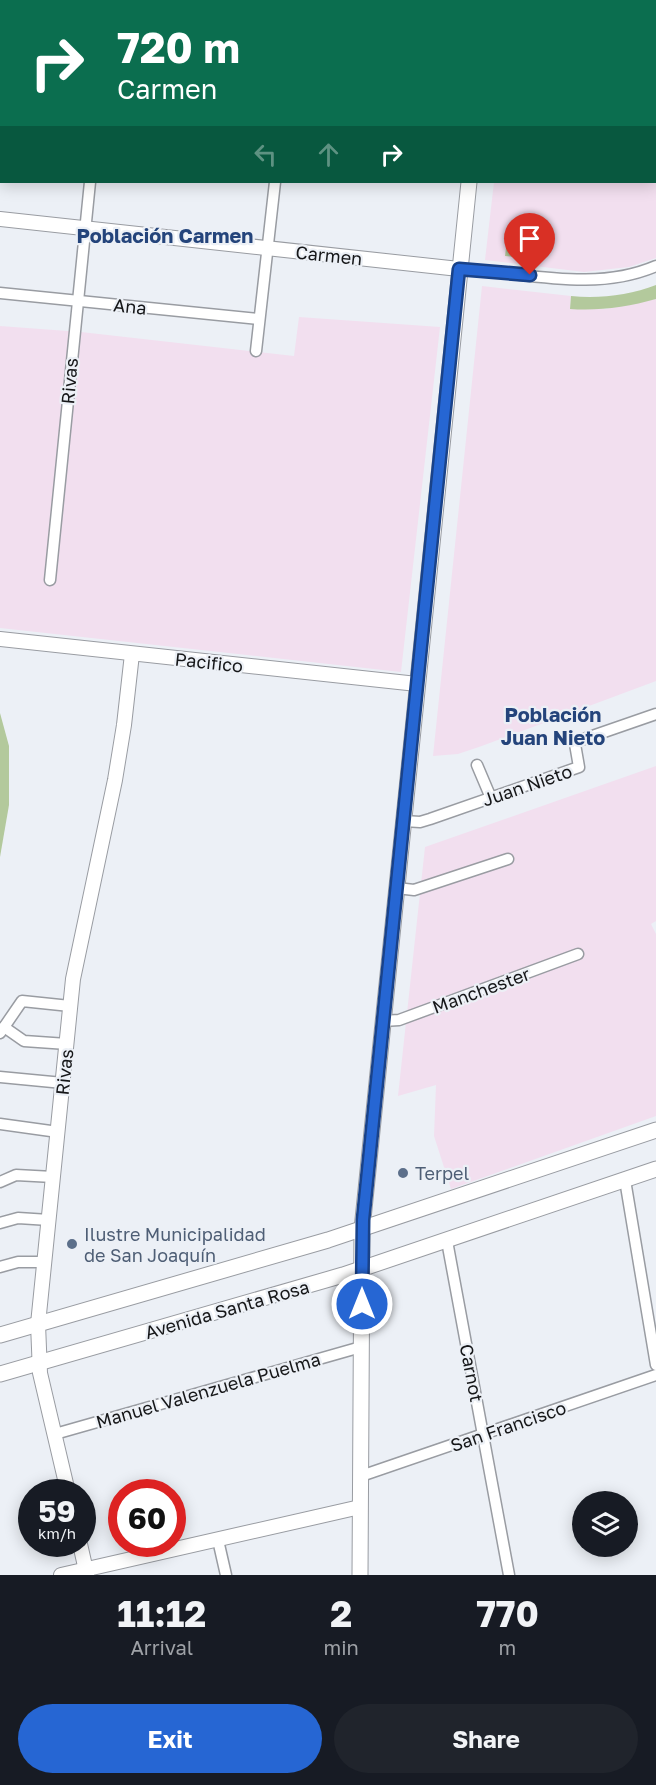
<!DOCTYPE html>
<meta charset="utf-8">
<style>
body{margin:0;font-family:"Golos Text",sans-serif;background:#20242c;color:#f1f3f6;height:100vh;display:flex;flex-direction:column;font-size:22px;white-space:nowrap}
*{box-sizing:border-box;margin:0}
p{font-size:20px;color:#9ea1a6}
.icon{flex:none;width:33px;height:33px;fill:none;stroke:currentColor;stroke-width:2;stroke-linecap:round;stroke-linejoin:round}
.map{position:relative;height:1575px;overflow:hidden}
.panel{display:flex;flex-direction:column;background:#171b24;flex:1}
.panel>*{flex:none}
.banner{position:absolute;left:0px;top:0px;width:657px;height:183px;box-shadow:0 3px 15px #0003;background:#0b6e4f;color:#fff;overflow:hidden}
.tools{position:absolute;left:572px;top:1491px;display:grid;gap:12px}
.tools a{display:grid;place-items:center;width:66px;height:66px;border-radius:50%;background:#171b24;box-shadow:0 3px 15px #0003;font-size:30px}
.speed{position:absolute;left:18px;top:1479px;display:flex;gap:12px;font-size:30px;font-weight:700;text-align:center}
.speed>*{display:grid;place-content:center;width:78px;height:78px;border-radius:50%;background:#171b24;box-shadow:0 3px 15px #0003;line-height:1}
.speed small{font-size:15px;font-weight:400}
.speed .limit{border:9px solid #d22;background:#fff;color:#111}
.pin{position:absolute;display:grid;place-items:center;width:51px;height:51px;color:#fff;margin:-62px -26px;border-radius:50% 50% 50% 0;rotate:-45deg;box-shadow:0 0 6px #0007}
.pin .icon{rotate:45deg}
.me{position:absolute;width:66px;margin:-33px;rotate:0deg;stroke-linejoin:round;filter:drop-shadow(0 0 4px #0008)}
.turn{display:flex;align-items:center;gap:21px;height:126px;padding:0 18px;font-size:27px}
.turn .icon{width:78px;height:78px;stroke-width:2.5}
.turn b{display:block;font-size:42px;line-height:51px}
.lanes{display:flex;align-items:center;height:57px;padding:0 18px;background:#0003;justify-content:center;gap:30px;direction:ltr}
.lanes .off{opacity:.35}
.eta{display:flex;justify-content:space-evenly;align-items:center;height:102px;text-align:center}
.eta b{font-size:36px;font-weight:700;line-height:42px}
.cta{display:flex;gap:12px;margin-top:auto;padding:12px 18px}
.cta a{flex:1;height:69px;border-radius:36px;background:#2666d3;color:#fff;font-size:24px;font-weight:700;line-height:69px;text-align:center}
.cta a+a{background:#20242c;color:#f1f3f6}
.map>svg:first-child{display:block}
.industrial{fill:#f2dfef}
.green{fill:#b3c99c}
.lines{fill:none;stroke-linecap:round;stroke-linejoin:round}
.street-casing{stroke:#999ca2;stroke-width:13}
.secondary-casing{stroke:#999ca2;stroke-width:16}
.primary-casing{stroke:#999ca2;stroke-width:17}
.street{stroke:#fff;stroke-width:10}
.secondary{stroke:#fff;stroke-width:14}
.primary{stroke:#fff;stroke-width:15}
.route-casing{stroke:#194289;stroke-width:15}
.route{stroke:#2666d3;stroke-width:10}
.service-dot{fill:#5c6f8a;stroke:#ecf0f6;stroke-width:2}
.labels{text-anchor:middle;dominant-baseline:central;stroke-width:4.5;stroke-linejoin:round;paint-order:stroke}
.street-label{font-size:18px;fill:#161719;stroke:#ecf0f6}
.service-label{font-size:18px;fill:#4e5e75;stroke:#ecf0f6;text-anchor:start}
.neighbourhood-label{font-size:20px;font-weight:bold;fill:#24447b;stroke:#ecf0f6}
</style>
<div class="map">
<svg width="656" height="1575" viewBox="0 0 656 1575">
<rect width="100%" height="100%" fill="#ecf0f6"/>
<!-- industrial -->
<g class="industrial">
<path d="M514,0H656V258L629,267L584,272L485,260L494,182H656V2L514,1Z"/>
<path d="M482,286L571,296L570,308L606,309L656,299V681L479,747L458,754L433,756Z"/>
<path d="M299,317L440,327L401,672L0,628V326L81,332L294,356Z"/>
<path d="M656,766V921L651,924L656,934V1116L451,1189L434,1136L436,1085L398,1096L425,847Z"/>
</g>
<!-- green -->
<g class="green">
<path d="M507,240L537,243L536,259L505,256Z"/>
<path d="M656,285V299C628,307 599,311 570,309L571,296C599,299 630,295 656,285Z"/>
<path d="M0,713L9,746V805L0,857Z"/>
</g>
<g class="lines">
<defs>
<g id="street">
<path d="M459,269C525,272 593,293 656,266"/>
<path d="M0,293L259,319"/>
<path d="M256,351L275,182"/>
<path d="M50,580L90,182"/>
<path d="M477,765L491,798"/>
<path d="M404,821L420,822L430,819L579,767L575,744L578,741L656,714"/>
<path d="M397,888L414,890L508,859"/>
<path d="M383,1021L399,1020L578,954"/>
<path d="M4,1027L24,1041L67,1044"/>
<path d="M0,1033L22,1001L70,1006"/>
<path d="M0,1077L63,1083"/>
<path d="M0,1124L58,1132"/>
<path d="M625,1180L656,1365"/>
<path d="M0,1182L16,1175L53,1177"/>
<path d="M0,1223L18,1218L49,1220"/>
<path d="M447,1241L509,1575"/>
<path d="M0,1267L18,1262H45"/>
<path d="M55,1434L361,1347"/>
<path d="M361,1476L656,1375"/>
<path d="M218,1540L226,1575"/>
</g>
<g id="secondary">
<path d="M13,2L14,0"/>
<path d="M0,30L2,27"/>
<path d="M0,219L459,269"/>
<path d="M0,639L417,684"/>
<path d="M68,1492L40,1373L38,1324L73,979L115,780L124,725L132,654"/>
<path d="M80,1544L87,1575"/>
<path d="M61,1575L360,1507"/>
</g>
<g id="primary">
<path d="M488,2L489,0"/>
<path d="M0,1335L328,1240L656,1130"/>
<path d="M0,1374L343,1275L656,1169"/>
<path d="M360,1575L362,1229L469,182"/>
</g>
</defs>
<!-- street casing -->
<use href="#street" class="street-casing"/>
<!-- secondary casing -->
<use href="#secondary" class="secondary-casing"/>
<!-- primary casing -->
<use href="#primary" class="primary-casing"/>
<!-- street -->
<use href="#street" class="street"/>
<!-- secondary -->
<use href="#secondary" class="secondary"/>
<!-- primary -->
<use href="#primary" class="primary"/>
</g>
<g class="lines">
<defs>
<path id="route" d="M362,1304L363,1220L459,269L530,275"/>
</defs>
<!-- route casing -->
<use href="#route" class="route-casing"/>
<!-- route -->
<use href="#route" class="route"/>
</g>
<!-- markers -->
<g class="service-dot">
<circle cx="403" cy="1173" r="6"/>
<circle cx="72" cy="1244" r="6"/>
</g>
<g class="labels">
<!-- street labels -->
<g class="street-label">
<text transform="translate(329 255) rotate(6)">Carmen</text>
<text transform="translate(130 306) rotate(6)">Ana</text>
<text transform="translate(69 381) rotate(-85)">Rivas</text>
<text transform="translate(209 662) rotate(6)">Pacifico</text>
<text transform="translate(527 785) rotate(-19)">Juan Nieto</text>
<text transform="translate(481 990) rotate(-20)">Manchester</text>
<text transform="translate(64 1072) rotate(-84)">Rivas</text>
<text transform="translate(227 1309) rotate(-16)">Avenida Santa Rosa</text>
<text transform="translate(472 1373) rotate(79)">Carnot</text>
<text transform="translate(208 1390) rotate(-16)">Manuel Valenzuela Puelma</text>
<text transform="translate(508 1426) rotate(-19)">San Francisco</text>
</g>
<!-- service labels -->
<g class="service-label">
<text x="415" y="1173">Terpel</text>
<text x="84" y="1234">Ilustre Municipalidad<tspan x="84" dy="21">de San Joaquín</tspan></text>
</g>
<!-- neighbourhood labels -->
<g class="neighbourhood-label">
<text x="165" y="235">Población Carmen</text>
<text x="553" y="714">Población<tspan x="553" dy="23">Juan Nieto</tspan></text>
</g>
</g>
</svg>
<div class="tools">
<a><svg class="icon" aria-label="layers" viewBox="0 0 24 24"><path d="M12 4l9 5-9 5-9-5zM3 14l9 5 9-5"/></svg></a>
</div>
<div class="speed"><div>59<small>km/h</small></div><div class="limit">60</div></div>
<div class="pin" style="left:530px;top:275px;background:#d93025"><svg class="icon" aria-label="arrive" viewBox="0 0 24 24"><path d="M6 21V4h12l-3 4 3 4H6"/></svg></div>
<svg class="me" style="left:362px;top:1304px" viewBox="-20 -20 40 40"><circle r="17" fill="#2666d3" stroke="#fff" stroke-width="3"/><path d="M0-11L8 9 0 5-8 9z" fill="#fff"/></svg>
<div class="banner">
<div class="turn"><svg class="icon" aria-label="right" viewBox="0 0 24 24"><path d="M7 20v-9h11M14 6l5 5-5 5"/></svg><div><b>720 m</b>Carmen</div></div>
<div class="lanes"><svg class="icon off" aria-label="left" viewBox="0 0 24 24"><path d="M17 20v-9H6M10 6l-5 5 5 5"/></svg><svg class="icon off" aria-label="ahead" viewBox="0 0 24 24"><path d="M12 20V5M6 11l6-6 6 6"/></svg><svg class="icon" aria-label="right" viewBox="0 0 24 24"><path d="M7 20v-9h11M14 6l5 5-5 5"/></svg></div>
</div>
</div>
<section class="panel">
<div class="eta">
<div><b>11:12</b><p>Arrival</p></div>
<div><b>2</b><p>min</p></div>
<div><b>770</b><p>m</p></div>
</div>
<div class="cta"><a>Exit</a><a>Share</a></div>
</section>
